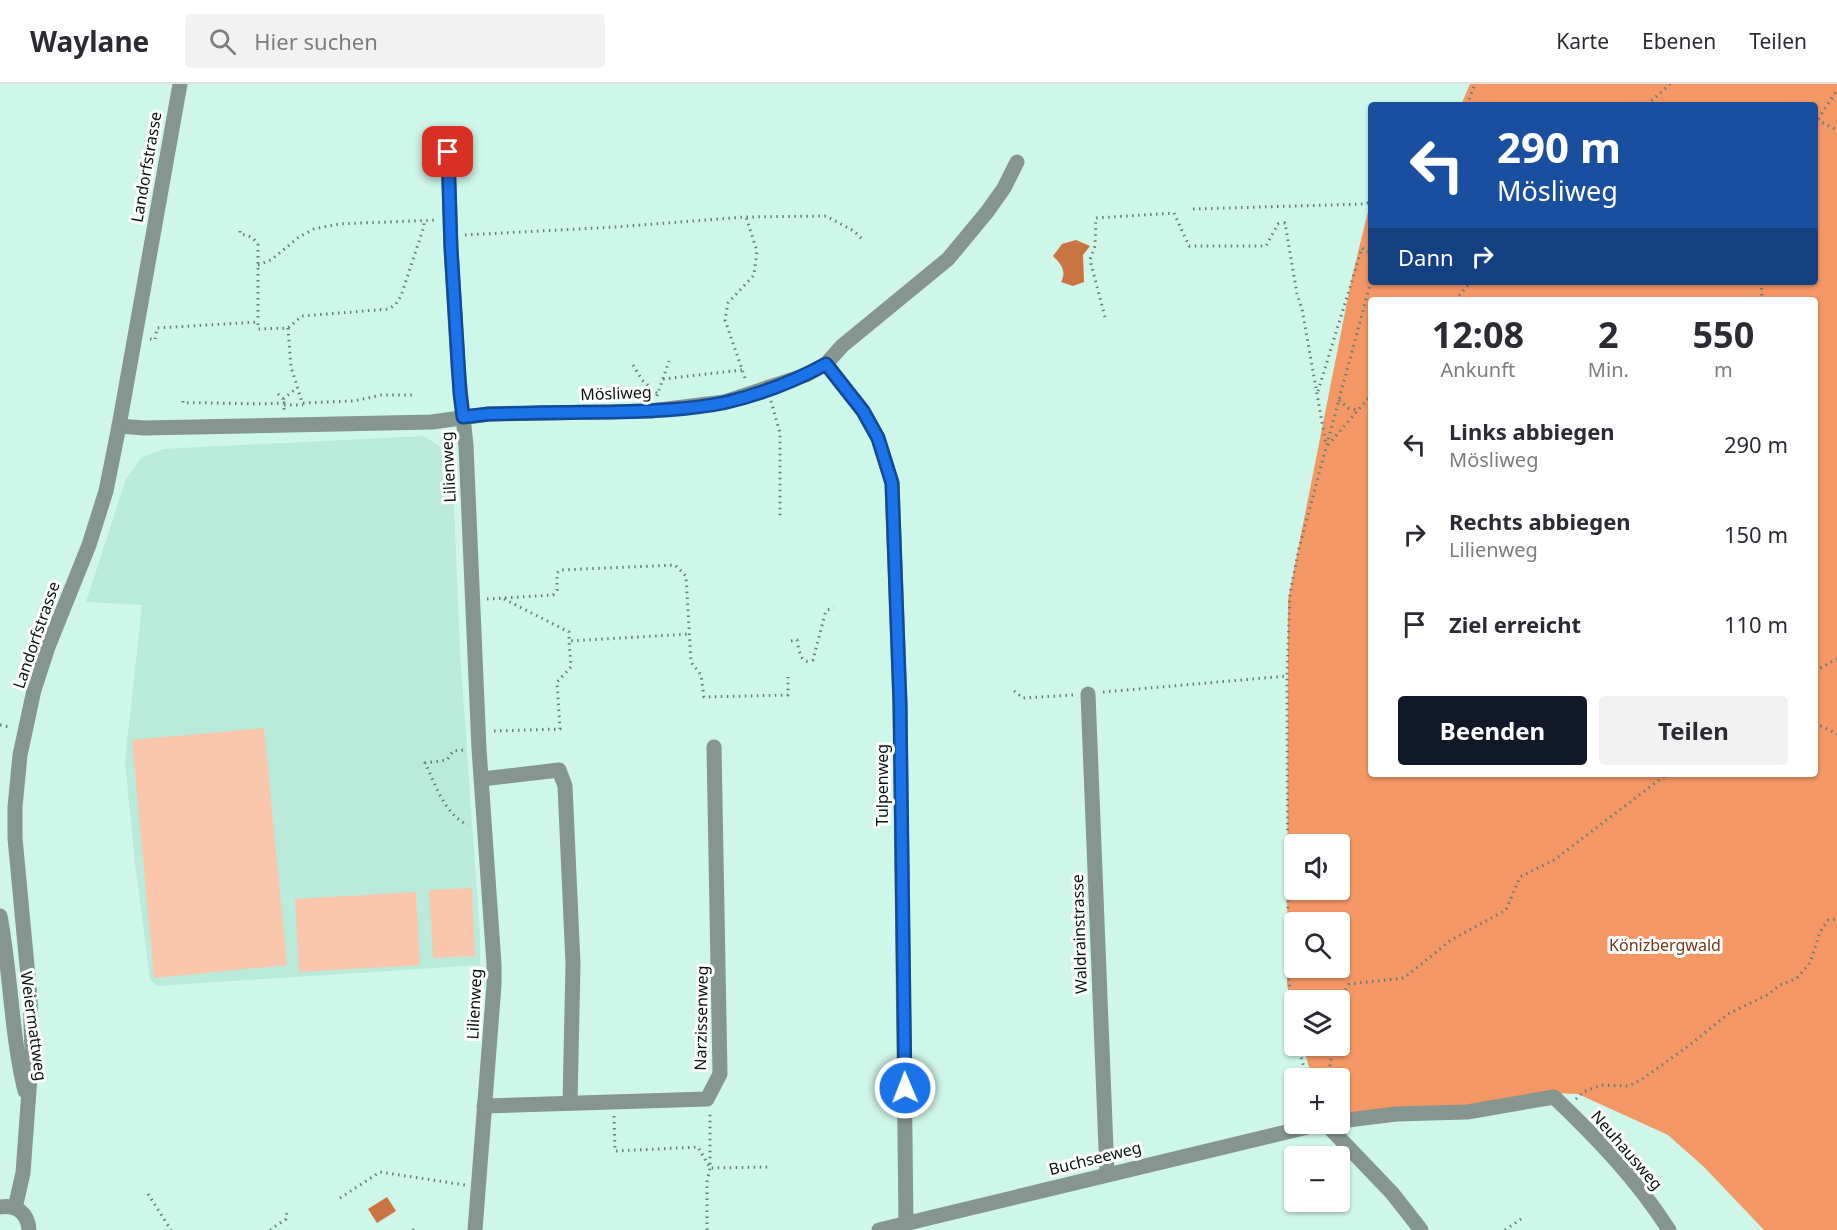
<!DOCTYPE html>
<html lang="de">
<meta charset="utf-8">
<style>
body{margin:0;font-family:"Noto Sans",sans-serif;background:#f2f2f3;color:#2b2b33;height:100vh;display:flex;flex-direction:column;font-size:22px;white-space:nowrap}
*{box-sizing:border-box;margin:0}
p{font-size:20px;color:#7c7c81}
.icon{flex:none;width:33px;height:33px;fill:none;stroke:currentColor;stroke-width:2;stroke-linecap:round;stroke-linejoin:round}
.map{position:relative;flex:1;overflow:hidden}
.drawer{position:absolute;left:1368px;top:213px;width:450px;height:480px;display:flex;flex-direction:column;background:#fff;border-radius:6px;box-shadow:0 2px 4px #0004}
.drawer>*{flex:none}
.hud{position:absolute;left:1368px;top:18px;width:450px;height:183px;border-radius:6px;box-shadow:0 2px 4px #0004;background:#1a4fa0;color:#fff;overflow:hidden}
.buttons{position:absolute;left:1284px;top:750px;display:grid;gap:12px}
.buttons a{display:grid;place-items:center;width:66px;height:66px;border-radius:6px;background:#fff;box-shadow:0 2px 4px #0004;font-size:30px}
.pin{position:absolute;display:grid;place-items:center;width:51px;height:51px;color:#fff;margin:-26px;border-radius:12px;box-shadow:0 3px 9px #0006}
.me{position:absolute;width:66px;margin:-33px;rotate:359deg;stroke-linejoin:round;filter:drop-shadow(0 0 4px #0008)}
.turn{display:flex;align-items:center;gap:21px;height:126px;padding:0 30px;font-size:27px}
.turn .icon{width:78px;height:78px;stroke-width:2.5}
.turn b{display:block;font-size:42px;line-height:51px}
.then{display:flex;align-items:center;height:57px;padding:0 30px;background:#0003;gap:12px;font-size:22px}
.eta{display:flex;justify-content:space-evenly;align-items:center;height:102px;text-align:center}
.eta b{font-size:36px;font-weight:700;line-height:42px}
.primary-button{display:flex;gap:12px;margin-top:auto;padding:12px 30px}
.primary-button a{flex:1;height:69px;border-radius:6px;background:#111827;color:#fff;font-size:24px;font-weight:700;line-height:69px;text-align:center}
.primary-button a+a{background:#f2f2f3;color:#2b2b33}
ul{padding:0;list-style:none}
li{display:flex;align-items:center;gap:18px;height:90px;padding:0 30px}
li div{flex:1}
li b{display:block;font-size:22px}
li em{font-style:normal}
header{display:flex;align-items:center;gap:36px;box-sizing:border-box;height:84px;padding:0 30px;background:#fff;border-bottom:2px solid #e1e1e2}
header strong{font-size:28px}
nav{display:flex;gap:33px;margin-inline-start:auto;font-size:21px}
.search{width:420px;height:54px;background:#f2f2f3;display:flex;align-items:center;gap:15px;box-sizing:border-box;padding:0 21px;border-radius:6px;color:#7c7c81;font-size:22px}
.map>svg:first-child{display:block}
.built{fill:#baeada}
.green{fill:#fbc7ac}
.forest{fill:#f39765;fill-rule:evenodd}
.water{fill:#cb7341}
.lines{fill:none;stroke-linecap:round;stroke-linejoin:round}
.path{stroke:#647e76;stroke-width:3;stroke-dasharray:1.5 4.5;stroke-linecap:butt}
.minor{stroke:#85958f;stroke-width:15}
.route-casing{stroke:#114b97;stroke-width:15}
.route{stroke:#1a73e8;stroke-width:10}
.labels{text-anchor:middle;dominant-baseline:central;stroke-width:6;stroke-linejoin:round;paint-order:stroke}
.street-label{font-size:16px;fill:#061410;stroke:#fff}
.park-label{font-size:16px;fill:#733815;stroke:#fff}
</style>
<header>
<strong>Waylane</strong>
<div class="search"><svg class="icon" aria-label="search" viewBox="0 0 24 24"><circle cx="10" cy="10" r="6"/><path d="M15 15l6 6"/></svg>Hier suchen</div>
<nav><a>Karte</a><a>Ebenen</a><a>Teilen</a></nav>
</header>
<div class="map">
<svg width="1837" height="1146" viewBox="0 0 1837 1146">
<rect width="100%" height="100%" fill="#cff7e9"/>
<!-- built -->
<path class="built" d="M424,352L452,371L460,568L480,851V881L156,902L150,895L135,780L125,677L142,521L86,518L126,395L141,374L163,365Z"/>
<!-- green -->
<g class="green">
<path d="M264,644L287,881L154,894L132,656Z"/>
<path d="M472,804L475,872L433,874L429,806Z"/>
<path d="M416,808L420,881L299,888L295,815Z"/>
</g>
<!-- forest -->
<path class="forest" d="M1470,0H1837V1146H1764L1704,1083L1668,1051L1578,1010L1549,1009L1470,1023L1340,1034V994H1312L1303,962H1340V916H1294V929L1287,901L1288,516L1352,193L1371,115V198H1815V21H1461ZM1371,216H1815V690H1371ZM1294,760H1340V806H1294ZM1294,838H1340V884H1294Z"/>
<!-- water -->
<g class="water">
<path d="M1076,156L1090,162L1083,171L1084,198L1073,202L1061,198C1067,187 1061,180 1053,172L1062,160Z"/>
<path d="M387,1113L396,1127L377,1139L368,1125Z"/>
</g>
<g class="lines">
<!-- path -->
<g class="path">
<path d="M1467,21L1475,0"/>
<path d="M1647,21L1670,0"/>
<path d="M1817,36L1837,46"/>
<path d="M1815,40L1837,6"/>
<path d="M1193,125L1364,120L1371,118"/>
<path d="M240,147V150C249,151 254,154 258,161V238"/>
<path d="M465,151L615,143L745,133L826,132L854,147L863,156"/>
<path d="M258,181L271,176L299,153L314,145L339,140L436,136"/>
<path d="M1761,198L1762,216"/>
<path d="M1455,216L1471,198"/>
<path d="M1105,233L1090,176L1095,162L1096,134L1174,129L1189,162H1266L1278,140L1285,139L1297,210L1302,225L1326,361"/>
<path d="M288,244L291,283L302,318"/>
<path d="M150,255L155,256L157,244L258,238V245L288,244L302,232L389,225L396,220L401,212L424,142V136"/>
<path d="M633,281L642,296L657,309"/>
<path d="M745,294L725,236L728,219L754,191L757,167L746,133"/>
<path d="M663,295L742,286"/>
<path d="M1318,307L1362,164L1368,168L1371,177"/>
<path d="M278,310L283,315"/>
<path d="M657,312L669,277"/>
<path d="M283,315L297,304"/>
<path d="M1339,316L1348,324L1357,326"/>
<path d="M183,317V319C217,318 250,321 284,319V326"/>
<path d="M771,317L780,349V433"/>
<path d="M303,319L354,317L381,311H414"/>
<path d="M284,321H303"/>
<path d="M1328,361L1371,311"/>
<path d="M487,515L553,511L557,506V489L560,486L675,481L686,492L691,578L701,591L704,613L788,611V593"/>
<path d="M504,515L569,548V556"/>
<path d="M791,557L797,556C799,565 800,582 813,576L825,530L827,526L834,524"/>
<path d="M1815,587L1837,575"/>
<path d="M1014,607L1023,614L1073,611"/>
<path d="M1103,608L1287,592"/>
<path d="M1815,639L1837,650"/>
<path d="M0,641L10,643"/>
<path d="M494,647L560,645L557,598L571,583L569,557L690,550"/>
<path d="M463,666L453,667L447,676L425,679C436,701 444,730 468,741"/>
<path d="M1339,916L1349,900L1404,894L1451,856L1506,826L1520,793L1554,776L1667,690"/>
<path d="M1294,938L1288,889L1287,592L1290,509L1299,464L1371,197"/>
<path d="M1298,962L1307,994"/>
<path d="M1328,994L1333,962"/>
<path d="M1576,1015L1583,1008L1602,1001L1628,1002L1641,996L1691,960L1728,930L1767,911L1780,901L1797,894L1810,879L1820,848L1828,836L1837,835"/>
<path d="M614,1032L615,1067L698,1063L710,1084L768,1083"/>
<path d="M148,1110L171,1146"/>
<path d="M340,1114L380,1088L465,1101"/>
<path d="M270,1146L286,1135L287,1127"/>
<path d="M413,1146L416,1143"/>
<path d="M707,1146V1098L710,1084V1028"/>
<path d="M1505,1146L1524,1133"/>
</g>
<!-- minor -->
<g class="minor">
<path d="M448,68L451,164L458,283L466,362L479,665L494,880V901L475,1146"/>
<path d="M826,280L863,327L878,354L892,399L900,620L906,1140"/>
<path d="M119,342L144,344L432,338L489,330L651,327L724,318L806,291L826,280L842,262L948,175L987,128L1004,104L1017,78"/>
<path d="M1088,610L1107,1090"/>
<path d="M482,695L559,686L565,702L573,880L570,1019"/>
<path d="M0,832C11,890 11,950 25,1007"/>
<path d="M484,1022L707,1015L720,990L714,663"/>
<path d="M1340,1037L1396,1030L1467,1028L1554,1013C1597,1054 1637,1096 1669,1146"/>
<path d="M1326,1040L1392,1109L1421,1146"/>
<path d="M0,1123C16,1120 28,1129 29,1146"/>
<path d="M15,1124L23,1089L32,965L30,914L15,754V723L20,671L34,606L48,563L89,461L106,407L119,342L180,0"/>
<path d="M879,1146L1320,1040"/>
</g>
</g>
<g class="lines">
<defs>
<path id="route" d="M448,68L451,164L460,309L463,333L489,330C531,329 572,328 613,328C650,327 687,326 723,319C758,311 795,297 826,280L863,327L878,354L892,399L900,620L905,1004"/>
</defs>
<!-- route casing -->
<use href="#route" class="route-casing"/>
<!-- route -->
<use href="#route" class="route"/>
</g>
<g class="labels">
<!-- street labels -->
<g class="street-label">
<text transform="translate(146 83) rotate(-80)">Landorfstrasse</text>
<text transform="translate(616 309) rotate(-2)">Mösliweg</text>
<text transform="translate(448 383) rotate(-93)">Lilienweg</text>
<text transform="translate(36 551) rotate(-71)">Landorfstrasse</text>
<text transform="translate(882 701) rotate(-90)">Tulpenweg</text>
<text transform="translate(1079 850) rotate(-92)">Waldrainstrasse</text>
<text transform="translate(474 920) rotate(-87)">Lilienweg</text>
<text transform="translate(701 934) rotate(-89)">Narzissenweg</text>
<text transform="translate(34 942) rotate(82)">Weiermattweg</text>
<text transform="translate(1627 1066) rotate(49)">Neuhausweg</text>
<text transform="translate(1095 1074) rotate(-14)">Buchseeweg</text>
</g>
<!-- park labels -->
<g class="park-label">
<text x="1665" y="861">Könizbergwald</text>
</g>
</g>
</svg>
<div class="buttons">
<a><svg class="icon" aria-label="sound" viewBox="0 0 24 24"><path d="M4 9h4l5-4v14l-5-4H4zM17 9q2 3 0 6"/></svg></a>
<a><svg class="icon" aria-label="search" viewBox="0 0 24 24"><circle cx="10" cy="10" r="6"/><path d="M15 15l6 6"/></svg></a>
<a><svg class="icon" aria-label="layers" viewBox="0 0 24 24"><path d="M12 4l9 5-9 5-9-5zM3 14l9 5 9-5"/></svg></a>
<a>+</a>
<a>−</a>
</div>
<div class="pin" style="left:448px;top:68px;background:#d93025"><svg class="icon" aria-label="arrive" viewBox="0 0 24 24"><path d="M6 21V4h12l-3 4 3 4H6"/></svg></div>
<svg class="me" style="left:905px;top:1004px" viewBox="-20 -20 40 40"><circle r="17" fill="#1a73e8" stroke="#fff" stroke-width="3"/><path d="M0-11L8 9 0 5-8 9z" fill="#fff"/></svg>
<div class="hud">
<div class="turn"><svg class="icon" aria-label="left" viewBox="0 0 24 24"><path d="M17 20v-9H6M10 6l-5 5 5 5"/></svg><div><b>290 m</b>Mösliweg</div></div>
<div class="then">Dann<svg class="icon" aria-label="right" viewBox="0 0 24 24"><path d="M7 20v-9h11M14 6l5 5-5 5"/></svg></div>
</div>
<section class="drawer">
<div class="eta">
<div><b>12:08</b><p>Ankunft</p></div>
<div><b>2</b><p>Min.</p></div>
<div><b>550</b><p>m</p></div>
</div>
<ul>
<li><svg class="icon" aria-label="left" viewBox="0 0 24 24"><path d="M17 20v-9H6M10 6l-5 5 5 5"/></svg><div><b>Links abbiegen</b><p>Mösliweg</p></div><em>290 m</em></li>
<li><svg class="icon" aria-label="right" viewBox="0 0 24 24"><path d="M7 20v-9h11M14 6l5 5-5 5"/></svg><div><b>Rechts abbiegen</b><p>Lilienweg</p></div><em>150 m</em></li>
<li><svg class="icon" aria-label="arrive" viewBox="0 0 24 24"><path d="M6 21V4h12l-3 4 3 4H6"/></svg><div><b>Ziel erreicht</b></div><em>110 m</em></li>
</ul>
<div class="primary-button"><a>Beenden</a><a>Teilen</a></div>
</section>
</div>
